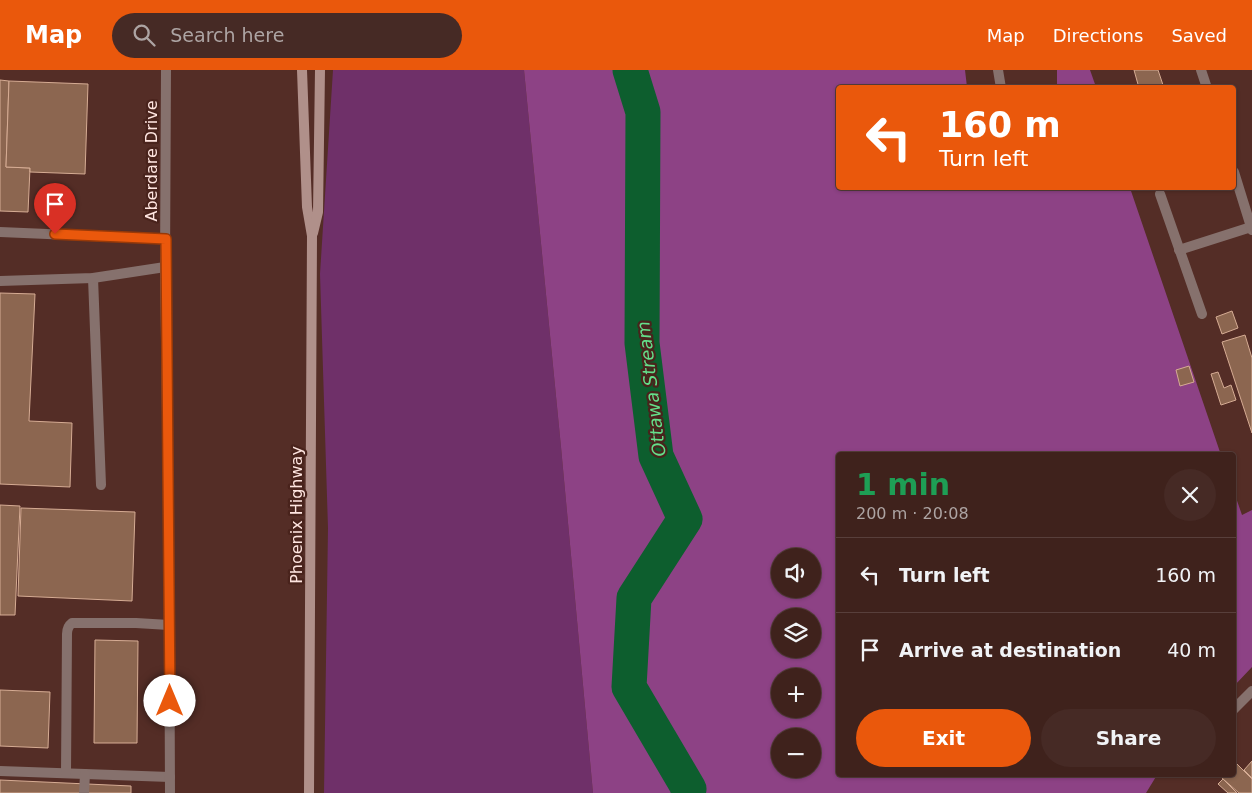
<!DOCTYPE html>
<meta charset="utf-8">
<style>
body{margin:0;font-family:"DejaVu Sans",sans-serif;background:#462a25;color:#f1f3f6;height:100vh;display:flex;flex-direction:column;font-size:19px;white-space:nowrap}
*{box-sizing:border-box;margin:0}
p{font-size:16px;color:#ada4a3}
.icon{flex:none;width:28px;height:28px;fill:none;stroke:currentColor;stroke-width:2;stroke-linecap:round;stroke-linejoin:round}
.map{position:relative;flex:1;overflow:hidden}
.side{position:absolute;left:836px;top:382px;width:400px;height:325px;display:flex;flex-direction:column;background:#3f221c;border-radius:5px;box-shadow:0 1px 4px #0004,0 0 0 1px #583f3b}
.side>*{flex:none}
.hud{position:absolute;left:836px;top:15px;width:400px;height:105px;border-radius:5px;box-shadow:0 1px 4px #0004,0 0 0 1px #583f3b;background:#ea580c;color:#fff;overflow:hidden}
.tools{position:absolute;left:771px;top:478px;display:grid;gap:10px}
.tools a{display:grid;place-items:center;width:50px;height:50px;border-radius:50%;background:#3f221c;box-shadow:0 1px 4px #0004,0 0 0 1px #583f3b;font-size:25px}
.pin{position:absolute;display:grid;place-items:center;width:42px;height:42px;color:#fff;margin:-51px -21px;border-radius:50% 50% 50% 0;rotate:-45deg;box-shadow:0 0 5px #0007}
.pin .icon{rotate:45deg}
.me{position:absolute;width:55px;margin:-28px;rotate:0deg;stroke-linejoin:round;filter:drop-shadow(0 0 4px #0008)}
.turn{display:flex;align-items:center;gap:18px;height:105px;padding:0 20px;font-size:22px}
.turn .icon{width:65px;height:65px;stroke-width:2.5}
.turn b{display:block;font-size:35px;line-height:42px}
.round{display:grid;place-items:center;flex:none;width:52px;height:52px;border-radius:26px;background:#462a25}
.head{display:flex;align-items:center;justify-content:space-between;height:85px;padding:0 20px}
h1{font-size:30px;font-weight:700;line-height:38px;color:#1e9e55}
.action{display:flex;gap:10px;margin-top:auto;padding:10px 20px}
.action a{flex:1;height:58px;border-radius:30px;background:#ea580c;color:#fff;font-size:20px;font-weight:700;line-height:58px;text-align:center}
.action a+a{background:#462a25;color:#f1f3f6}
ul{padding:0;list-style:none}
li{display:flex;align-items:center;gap:15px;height:75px;padding:0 20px;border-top:1px solid #583f3b}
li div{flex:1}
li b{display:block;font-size:19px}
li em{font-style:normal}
header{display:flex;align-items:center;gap:30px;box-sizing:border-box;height:70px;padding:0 25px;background:#ea580c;color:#fff}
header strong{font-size:24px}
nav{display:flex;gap:28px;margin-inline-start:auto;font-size:18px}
.search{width:350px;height:45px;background:#462a25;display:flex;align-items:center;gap:12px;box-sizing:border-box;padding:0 18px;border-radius:28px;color:#ada4a3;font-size:19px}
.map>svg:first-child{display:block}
.green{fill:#6f3069}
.forest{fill:#8d4285;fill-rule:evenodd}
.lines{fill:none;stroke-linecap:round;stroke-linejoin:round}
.river{stroke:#0d5e2e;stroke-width:35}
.building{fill:#8c6650;stroke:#d6ac94}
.service{stroke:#86716d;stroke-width:10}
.minor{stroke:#86716d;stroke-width:10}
.secondary{stroke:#b0908a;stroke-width:10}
.route-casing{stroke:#983908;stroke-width:12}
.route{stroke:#ea580c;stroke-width:9}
.labels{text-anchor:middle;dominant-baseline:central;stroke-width:4.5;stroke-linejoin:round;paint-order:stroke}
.street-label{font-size:16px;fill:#ffe5e0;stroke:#49231c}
.water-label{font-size:18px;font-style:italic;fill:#64df8a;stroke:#49231c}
</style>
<header>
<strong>Map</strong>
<div class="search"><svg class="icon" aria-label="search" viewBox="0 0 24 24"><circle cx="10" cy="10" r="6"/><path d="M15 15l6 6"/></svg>Search here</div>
<nav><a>Map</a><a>Directions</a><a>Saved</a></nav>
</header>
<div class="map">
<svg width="1252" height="723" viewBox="0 0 1252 723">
<rect width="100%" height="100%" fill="#542d26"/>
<!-- green -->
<path class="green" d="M333,0H524L561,377L593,723H324L328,458L320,204Z"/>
<!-- forest -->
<g class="forest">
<path d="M524,0H965L967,17L839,18V118H1130L1221,385H839V705H1157L1146,723H593L561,377ZM780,486H812V519H780ZM780,546H812V579H780ZM780,606H812V639H780ZM780,666H812V699H780Z"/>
<path d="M1057,0H1090L1096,17H1057Z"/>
<path d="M1234,422L1242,445L1252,440V597L1234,616Z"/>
</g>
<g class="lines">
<!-- river -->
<path class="river" d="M630,0L643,42L642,273L656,386L685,449L634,528L629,617L689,719L688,723"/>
</g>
<!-- building -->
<g class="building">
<path d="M1134,0H1158L1164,18H1139Z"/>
<path d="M0,10L9,11L6,97L30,98L28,142L0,141Z"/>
<path d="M9,11L88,14L85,104L30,102V98L6,97Z"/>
<path d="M0,223L35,224L29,351L72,353L70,417L0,414Z"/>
<path d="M1232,241L1238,258L1222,264L1216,247Z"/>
<path d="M1245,265L1252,288V363L1222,272Z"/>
<path d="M1189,296L1194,312L1180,316L1176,300Z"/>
<path d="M1218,302L1224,318L1231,315L1236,330L1221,335L1211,304Z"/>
<path d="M0,435L20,436L15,545H0Z"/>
<path d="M21,438L135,442L132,531L18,526Z"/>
<path d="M95,570L138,571L137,673H94Z"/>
<path d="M0,620L50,622L48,678L0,676Z"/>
<path d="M1252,691V708L1244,700Z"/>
<path d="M1236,693L1252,709V723H1239L1222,708L1225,705H1234V695Z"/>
<path d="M1223,709L1237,723H1228L1218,714Z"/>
<path d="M0,710L131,716V723H0Z"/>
</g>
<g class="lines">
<!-- service -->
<g class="service">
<path d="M1160,124L1202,244"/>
<path d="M0,162L165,169"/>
<path d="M1179,180L1251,157"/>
<path d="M93,208L101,415"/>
<path d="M0,211L93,208L165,197"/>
<path d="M1234,639L1252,621"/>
<path d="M0,701L170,707"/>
<path d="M66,703L67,564C67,559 68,556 72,553H136L169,555"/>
<path d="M84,723L85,704"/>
</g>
<!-- minor -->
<g class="minor">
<path d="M166,0L165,197L169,490L170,723"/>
<path d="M998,0L1001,18"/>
<path d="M1201,0L1207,18"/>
<path d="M1234,102L1252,160"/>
</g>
<!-- secondary -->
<g class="secondary">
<path d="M302,0L307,137L312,166L309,723"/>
<path d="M313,163L318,142L320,0"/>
</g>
</g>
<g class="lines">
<defs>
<path id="route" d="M55,164L166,169L170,631"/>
</defs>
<!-- route casing -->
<use href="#route" class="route-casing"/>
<!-- route -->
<use href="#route" class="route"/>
</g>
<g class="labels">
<!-- street labels -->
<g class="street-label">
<text transform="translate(151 91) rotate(-90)">Aberdare Drive</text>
<text transform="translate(296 445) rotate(-90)">Phoenix Highway</text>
</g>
<!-- water labels -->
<g class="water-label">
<text transform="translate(651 319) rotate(-97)">Ottawa Stream</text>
</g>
</g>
</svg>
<div class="tools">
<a><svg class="icon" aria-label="sound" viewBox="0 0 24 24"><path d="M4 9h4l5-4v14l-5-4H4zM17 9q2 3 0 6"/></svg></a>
<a><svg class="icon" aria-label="layers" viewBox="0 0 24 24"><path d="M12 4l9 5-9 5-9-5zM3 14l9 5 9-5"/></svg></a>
<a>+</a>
<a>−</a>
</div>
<div class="pin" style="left:55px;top:164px;background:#d93025"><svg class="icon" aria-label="arrive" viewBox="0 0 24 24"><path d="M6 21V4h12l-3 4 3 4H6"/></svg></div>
<svg class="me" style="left:170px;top:631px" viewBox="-20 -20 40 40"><circle r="19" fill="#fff"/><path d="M0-13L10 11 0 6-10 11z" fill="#ea580c"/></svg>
<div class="hud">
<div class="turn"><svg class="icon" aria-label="left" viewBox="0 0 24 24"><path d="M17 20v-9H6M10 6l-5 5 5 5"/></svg><div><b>160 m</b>Turn left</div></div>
</div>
<section class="side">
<div class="head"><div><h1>1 min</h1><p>200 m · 20:08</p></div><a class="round"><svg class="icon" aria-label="close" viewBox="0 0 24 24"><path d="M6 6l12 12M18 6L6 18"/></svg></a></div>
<ul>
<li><svg class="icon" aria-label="left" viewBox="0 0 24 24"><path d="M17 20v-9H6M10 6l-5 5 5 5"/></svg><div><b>Turn left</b></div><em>160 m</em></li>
<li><svg class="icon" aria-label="arrive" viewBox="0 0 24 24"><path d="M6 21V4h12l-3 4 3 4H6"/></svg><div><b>Arrive at destination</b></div><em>40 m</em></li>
</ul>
<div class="action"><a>Exit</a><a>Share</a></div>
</section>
</div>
